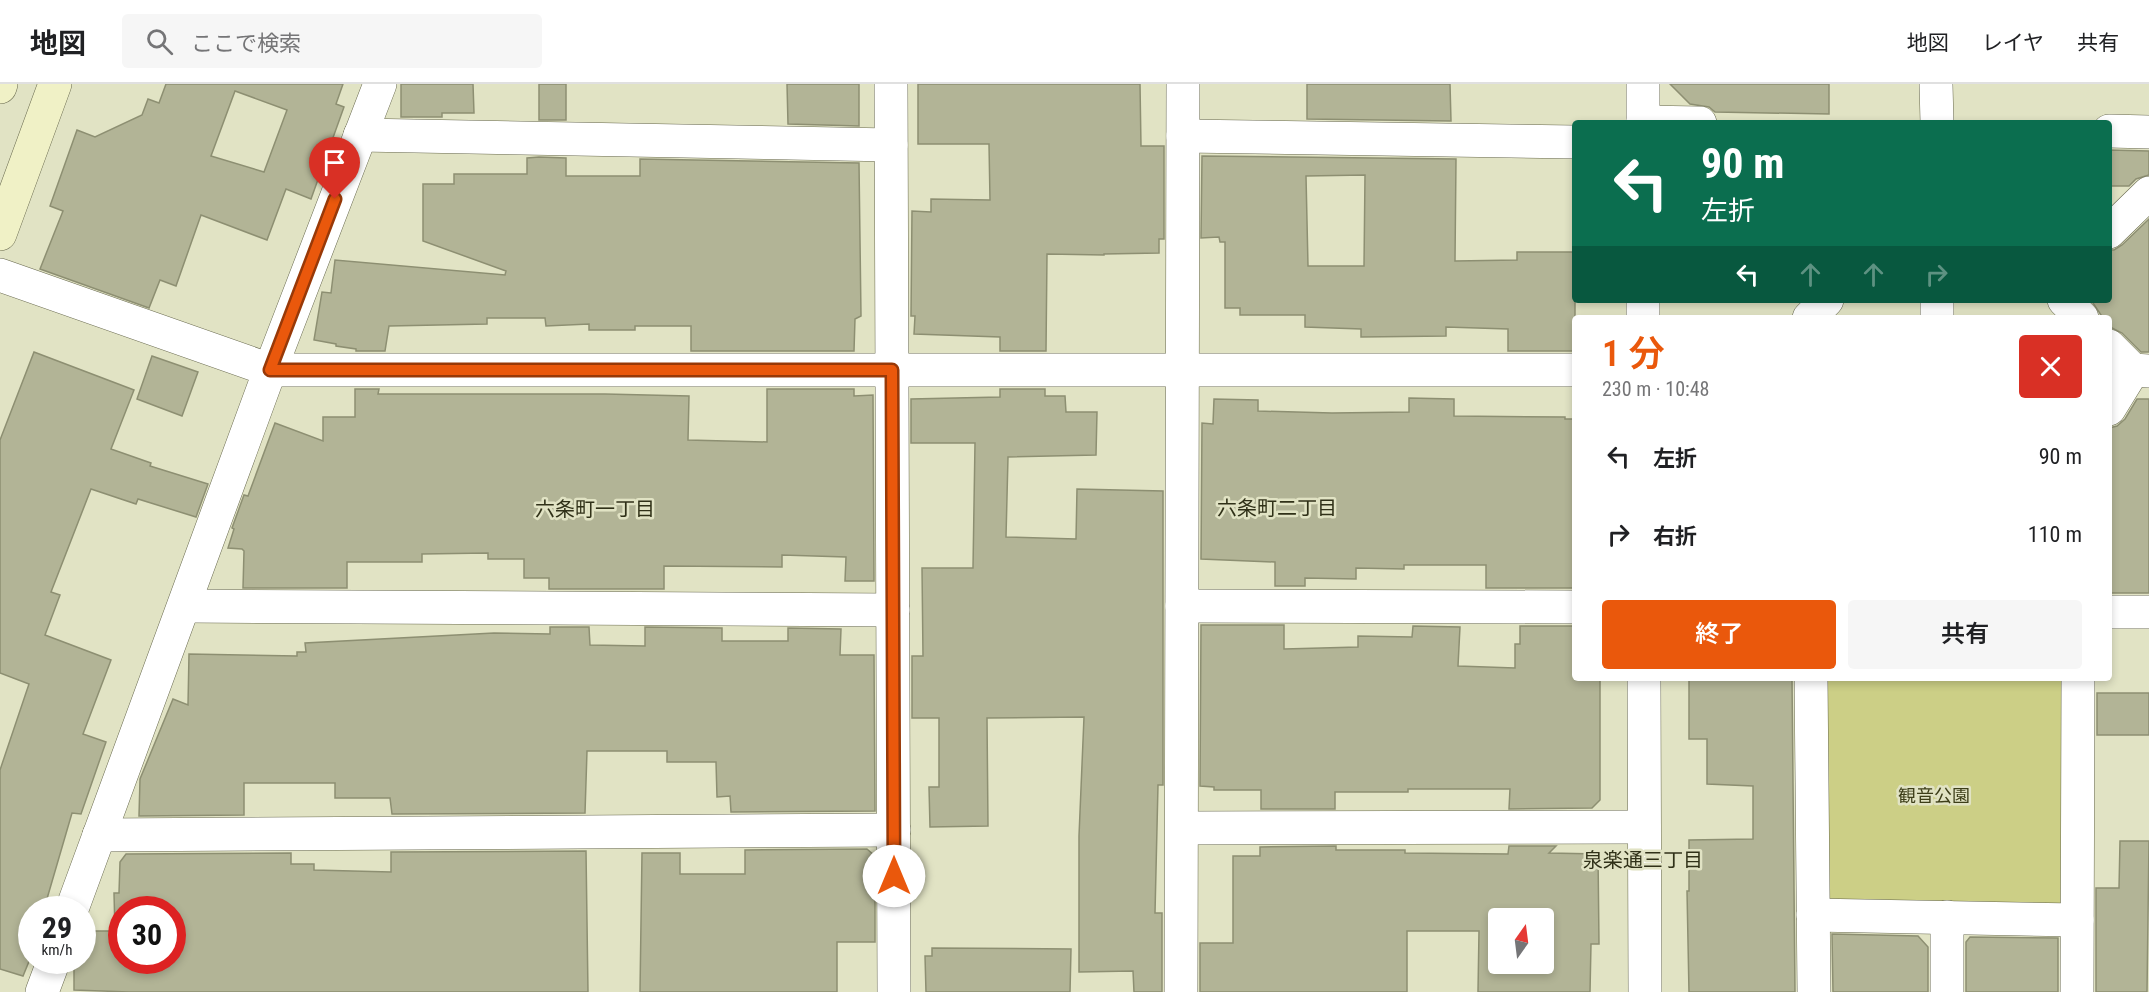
<!DOCTYPE html>
<html lang="ja">
<meta charset="utf-8">
<style>
body{margin:0;font-family:"Roboto Condensed","Noto Sans JP",sans-serif;background:#f6f6f6;color:#202124;height:100vh;display:flex;flex-direction:column;font-size:22px;white-space:nowrap}
*{box-sizing:border-box;margin:0}
p{font-size:20px;color:#757577}
.icon{flex:none;width:33px;height:33px;fill:none;stroke:currentColor;stroke-width:2;stroke-linecap:round;stroke-linejoin:round}
.map{position:relative;flex:1;overflow:hidden}
.details{position:absolute;left:1572px;top:231px;width:540px;height:366px;display:flex;flex-direction:column;background:#fff;border-radius:6px;box-shadow:0 3px 9px #0003}
.details>*{flex:none}
.top-card{position:absolute;left:1572px;top:36px;width:540px;height:183px;border-radius:6px;box-shadow:0 3px 9px #0003;background:#0b6e4f;color:#fff;overflow:hidden}
.needle{width:39px;rotate:14deg}
.buttons{position:absolute;left:1488px;top:824px;display:grid;gap:12px}
.buttons a{display:grid;place-items:center;width:66px;height:66px;border-radius:6px;background:#fff;box-shadow:0 3px 9px #0003;font-size:30px}
.speed{position:absolute;left:18px;top:812px;display:flex;gap:12px;font-size:30px;font-weight:700;text-align:center}
.speed>*{display:grid;place-content:center;width:78px;height:78px;border-radius:50%;background:#fff;box-shadow:0 3px 9px #0003;line-height:1}
.speed small{font-size:15px;font-weight:400}
.speed .limit{border:9px solid #d22;background:#fff;color:#111}
.pin{position:absolute;display:grid;place-items:center;width:51px;height:51px;color:#fff;margin:-62px -26px;border-radius:50% 50% 50% 0;rotate:-45deg;box-shadow:0 0 6px #0007}
.pin .icon{rotate:45deg}
.me{position:absolute;width:66px;margin:-33px;rotate:0deg;stroke-linejoin:round;filter:drop-shadow(0 0 4px #0008)}
.turn{display:flex;align-items:center;gap:21px;height:126px;padding:0 30px;font-size:27px}
.turn .icon{width:78px;height:78px;stroke-width:2.5}
.turn b{display:block;font-size:42px;line-height:51px}
.lanes{display:flex;align-items:center;height:57px;padding:0 30px;background:#0003;justify-content:center;gap:30px;direction:ltr}
.lanes .off{opacity:.35}
.round{display:grid;place-items:center;flex:none;width:63px;height:63px;border-radius:6px;background:#f6f6f6}
.headline{display:flex;align-items:center;justify-content:space-between;height:102px;padding:0 30px}
h1{font-size:36px;font-weight:600;line-height:45px;color:#ea580c}
.cta{display:flex;gap:12px;margin-top:auto;padding:12px 30px}
.cta a{flex:1;height:69px;border-radius:6px;background:#ea580c;color:#fff;font-size:24px;font-weight:600;line-height:69px;text-align:center}
.cta a+a{background:#f6f6f6;color:#202124}
ul{padding:0;list-style:none}
li{display:flex;align-items:center;gap:18px;height:78px;padding:0 30px}
li div{flex:1}
li b{display:block;font-size:22px}
li em{font-style:normal}
header{display:flex;align-items:center;gap:36px;box-sizing:border-box;height:84px;padding:0 30px;background:#fff;border-bottom:2px solid #e0e0e0}
header strong{font-size:28px}
nav{display:flex;gap:33px;margin-inline-start:auto;font-size:21px}
.search{width:420px;height:54px;background:#f6f6f6;display:flex;align-items:center;gap:15px;box-sizing:border-box;padding:0 21px;border-radius:6px;color:#757577;font-size:22px}
.map>svg:first-child{display:block}
.green{fill:#cccf86}
.building{fill:#b2b496;stroke:#8d8f72;stroke-width:1.5;fill-rule:evenodd}
.lines{fill:none;stroke-linecap:round;stroke-linejoin:round}
.minor-casing{stroke:#68694e;stroke-width:34}
.tertiary-casing{stroke:#68694e;stroke-width:34}
.secondary-casing{stroke:#68694e;stroke-width:34}
.minor{stroke:#fff;stroke-width:33}
.tertiary{stroke:#fff;stroke-width:33}
.secondary{stroke:#f0f1c6;stroke-width:33}
.route-casing{stroke:#983908;stroke-width:15}
.route{stroke:#ea580c;stroke-width:10}
.labels{text-anchor:middle;dominant-baseline:central;stroke-width:5;stroke-linejoin:round;paint-order:stroke}
.park-label{font-size:18px;fill:#3d3e18;stroke:#e1e3c4}
.neighbourhood-label{font-size:20px;fill:#303118;stroke:#e1e3c4}
</style>
<header>
<strong>地図</strong>
<div class="search"><svg class="icon" aria-label="search" viewBox="0 0 24 24"><circle cx="10" cy="10" r="6"/><path d="M15 15l6 6"/></svg>ここで検索</div>
<nav><a>地図</a><a>レイヤ</a><a>共有</a></nav>
</header>
<div class="map">
<svg width="2149" height="908" viewBox="0 0 2149 908">
<rect width="100%" height="100%" fill="#e1e3c4"/>
<!-- green -->
<path class="green" d="M1817,594H2077L2072,830L1813,827Z"/>
<!-- building -->
<g class="building">
<path d="M166,0H343L336,20L344,23L311,115L286,105L267,156L201,131L176,202L160,196L149,224L40,185L63,127L50,122L77,46L95,53L142,31L148,15L159,19ZM235,7L287,26L264,88L211,72Z"/>
<path d="M401,0H473L474,29H442V33H401Z"/>
<rect x="539" y="0" width="27" height="36"/>
<path d="M787,0H859V42L788,40Z"/>
<path d="M918,0H1140L1141,62H1164V155H1159V169L1104,170V171L1047,170L1046,267H1000V253L914,250L915,232H911L912,127L931,128V115L990,116L989,60H918Z"/>
<path d="M1307,0H1450L1451,37L1307,35Z"/>
<path d="M1670,0H1829V30L1715,28L1709,23L1690,20Z"/>
<path d="M2109,66L2149,67V91L2136,95L2129,102H2109Z"/>
<path d="M1202,72L1456,75L1455,177L1517,176V168H1575V267H1508V245L1446,243V252L1361,253V245L1305,243V231H1240V224H1225V158H1220L1219,153L1201,154ZM1365,91L1364,182H1308L1306,92Z"/>
<path d="M539,73L566,74V92H640V75L859,79L861,232L855,235L854,267H691V242H635V246H589V240L546,242L545,234H487V240L389,242L385,267H356V265L336,262V260L314,256L322,208L331,209L335,176L505,191L506,187L423,157V100H454V90H527V74Z"/>
<path d="M2149,135V268H2141L2122,249L2112,244L2109,240V234H2103L2091,216H2109V166H2114L2122,161Z"/>
<path d="M34,268L134,306L111,365L151,379L150,382L208,400L196,433L138,415L136,420L91,405L51,508L60,511L45,551L111,576L83,650L106,658L81,730L72,729L44,825H32V870L23,892L0,885V686L29,600L0,589V356Z"/>
<path d="M152,272L198,288L182,332L137,315Z"/>
<path d="M355,305H379L378,310H605L689,312L688,356L767,358V305H854V312L873,311L874,497H845L846,473L782,471V483L664,482V505H549V494H524V475H488V469L422,470V478H347V504H243L244,467L242,465L228,464L234,445L232,444L244,411L248,412L275,339L323,357V333H355Z"/>
<path d="M1000,305H1045V312H1065L1066,328H1097L1096,371L1008,373L1006,453L1076,455L1077,405L1163,407V701H1158L1155,829H1162V908H1134L1133,887L1079,888V752L1084,633L987,634L988,742L930,743L929,703H939V634H912V572H923L922,484H973L975,359H911V315L1000,313Z"/>
<path d="M1409,314L1454,315V332L1565,333V335H1575V504H1486V481H1404V485L1356,484V495L1305,494V502H1275V478L1201,475L1202,339L1213,340L1214,315L1258,316V327L1332,329L1409,328Z"/>
<path d="M2137,315H2149V509H2109V344L2117,342L2125,335Z"/>
<path d="M1201,541H1284V565L1358,563V552L1412,553L1413,542L1460,543L1458,582L1515,584V560H1520V542H1575V594H1600V716L1592,724L1509,725L1510,705H1408V708H1335V725H1261V706H1214V703L1200,702Z"/>
<path d="M550,543H589L590,561L645,562V543L722,544V557H788V544L841,545L840,571H874L875,727L731,728L730,712L717,713L716,678H667V667H587L585,729L392,730L390,714H335V699H244V731L139,732L140,695L173,615L188,621L189,570L297,572V568H306L305,559L494,549L550,550Z"/>
<path d="M1689,594H1792L1795,908H1689L1687,807H1689V756L1753,755V702L1707,700V655H1689Z"/>
<rect x="2097" y="609" width="52" height="42"/>
<path d="M2120,757H2149L2147,908H2096V804H2119Z"/>
<path d="M1336,762V766H1405V769L1508,770L1509,762H1556L1549,769L1598,770L1599,860H1591L1590,908H1478L1479,847H1407V908H1200V859H1233V772H1260V763ZM1498,834H1544V879H1498Z"/>
<path d="M867,765L875,772V858H837V908H640L642,769H680V790H745V766Z"/>
<path d="M586,767L588,908H129L74,906V876H82V847H115L114,809H119L120,778L126,770L291,769V780H314V786L391,788V768ZM122,825H172V876H122Z"/>
<path d="M1832,850L1918,852L1928,863V908H1833Z"/>
<path d="M1970,853L2058,854V908H1966V858Z"/>
<path d="M932,864L1071,865L1070,908H926L925,872H932Z"/>
</g>
<g class="lines">
<defs>
<g id="minor">
<path d="M891,0L894,908"/>
<path d="M1936,0L1937,39"/>
<path d="M1643,38L1700,39"/>
<path d="M2109,47L2149,48"/>
<path d="M360,51L891,61"/>
<path d="M1183,52L1575,58"/>
<path d="M2109,148L2149,109"/>
<path d="M0,191L270,286H1575"/>
<path d="M1937,216V234"/>
<path d="M2064,216L2082,234"/>
<path d="M1809,234L1827,216"/>
<path d="M2109,262L2133,286L2149,287"/>
<path d="M2109,325L2133,286"/>
<path d="M185,522L893,526"/>
<path d="M1182,522L1575,523"/>
<path d="M2109,528H2149"/>
<path d="M1811,594L1814,908"/>
<path d="M1182,744L1644,743"/>
<path d="M99,751L894,746"/>
<path d="M72,825L270,286L380,0"/>
<path d="M1813,831L2077,836"/>
<path d="M42,908L54,876"/>
<path d="M1181,908L1183,0"/>
<path d="M1947,908V833"/>
<path d="M2077,908L2078,594"/>
</g>
<g id="tertiary">
<path d="M1643,0V39"/>
<path d="M1643,234V216"/>
<path d="M1644,594L1645,908"/>
</g>
<g id="secondary">
<path d="M0,3L1,0"/>
<path d="M0,150L55,0"/>
</g>
</defs>
<!-- minor casing -->
<use href="#minor" class="minor-casing"/>
<!-- tertiary casing -->
<use href="#tertiary" class="tertiary-casing"/>
<!-- secondary casing -->
<use href="#secondary" class="secondary-casing"/>
<!-- minor -->
<use href="#minor" class="minor"/>
<!-- tertiary -->
<use href="#tertiary" class="tertiary"/>
<!-- secondary -->
<use href="#secondary" class="secondary"/>
</g>
<g class="lines">
<defs>
<path id="route" d="M335,115L270,286H892L894,792"/>
</defs>
<!-- route casing -->
<use href="#route" class="route-casing"/>
<!-- route -->
<use href="#route" class="route"/>
</g>
<g class="labels">
<!-- park labels -->
<g class="park-label">
<text x="1934" y="711">観音公園</text>
</g>
<!-- neighbourhood labels -->
<g class="neighbourhood-label">
<text x="1277" y="424">六条町二丁目</text>
<text x="595" y="425">六条町一丁目</text>
<text x="1643" y="776">泉楽通三丁目</text>
</g>
</g>
</svg>
<div class="buttons">
<a><svg class="needle" viewBox="-14 -14 28 28"><path d="M0-13l5 13h-10z" fill="#e53935"/><path d="M0 13l5-13h-10z" fill="#757577"/></svg></a>
</div>
<div class="speed"><div>29<small>km/h</small></div><div class="limit">30</div></div>
<div class="pin" style="left:335px;top:115px;background:#d93025"><svg class="icon" aria-label="arrive" viewBox="0 0 24 24"><path d="M6 21V4h12l-3 4 3 4H6"/></svg></div>
<svg class="me" style="left:894px;top:792px" viewBox="-20 -20 40 40"><circle r="19" fill="#fff"/><path d="M0-13L10 11 0 6-10 11z" fill="#ea580c"/></svg>
<div class="top-card">
<div class="turn"><svg class="icon" aria-label="left" viewBox="0 0 24 24"><path d="M17 20v-9H6M10 6l-5 5 5 5"/></svg><div><b>90 m</b>左折</div></div>
<div class="lanes"><svg class="icon" aria-label="left" viewBox="0 0 24 24"><path d="M17 20v-9H6M10 6l-5 5 5 5"/></svg><svg class="icon off" aria-label="ahead" viewBox="0 0 24 24"><path d="M12 20V5M6 11l6-6 6 6"/></svg><svg class="icon off" aria-label="ahead" viewBox="0 0 24 24"><path d="M12 20V5M6 11l6-6 6 6"/></svg><svg class="icon off" aria-label="right" viewBox="0 0 24 24"><path d="M7 20v-9h11M14 6l5 5-5 5"/></svg></div>
</div>
<section class="details">
<div class="headline"><div><h1>1 分</h1><p>230 m · 10:48</p></div><a class="round" style="background:#d93025;color:#fff"><svg class="icon" aria-label="close" viewBox="0 0 24 24"><path d="M6 6l12 12M18 6L6 18"/></svg></a></div>
<ul>
<li><svg class="icon" aria-label="left" viewBox="0 0 24 24"><path d="M17 20v-9H6M10 6l-5 5 5 5"/></svg><div><b>左折</b></div><em>90 m</em></li>
<li><svg class="icon" aria-label="right" viewBox="0 0 24 24"><path d="M7 20v-9h11M14 6l5 5-5 5"/></svg><div><b>右折</b></div><em>110 m</em></li>
</ul>
<div class="cta"><a>終了</a><a>共有</a></div>
</section>
</div>
